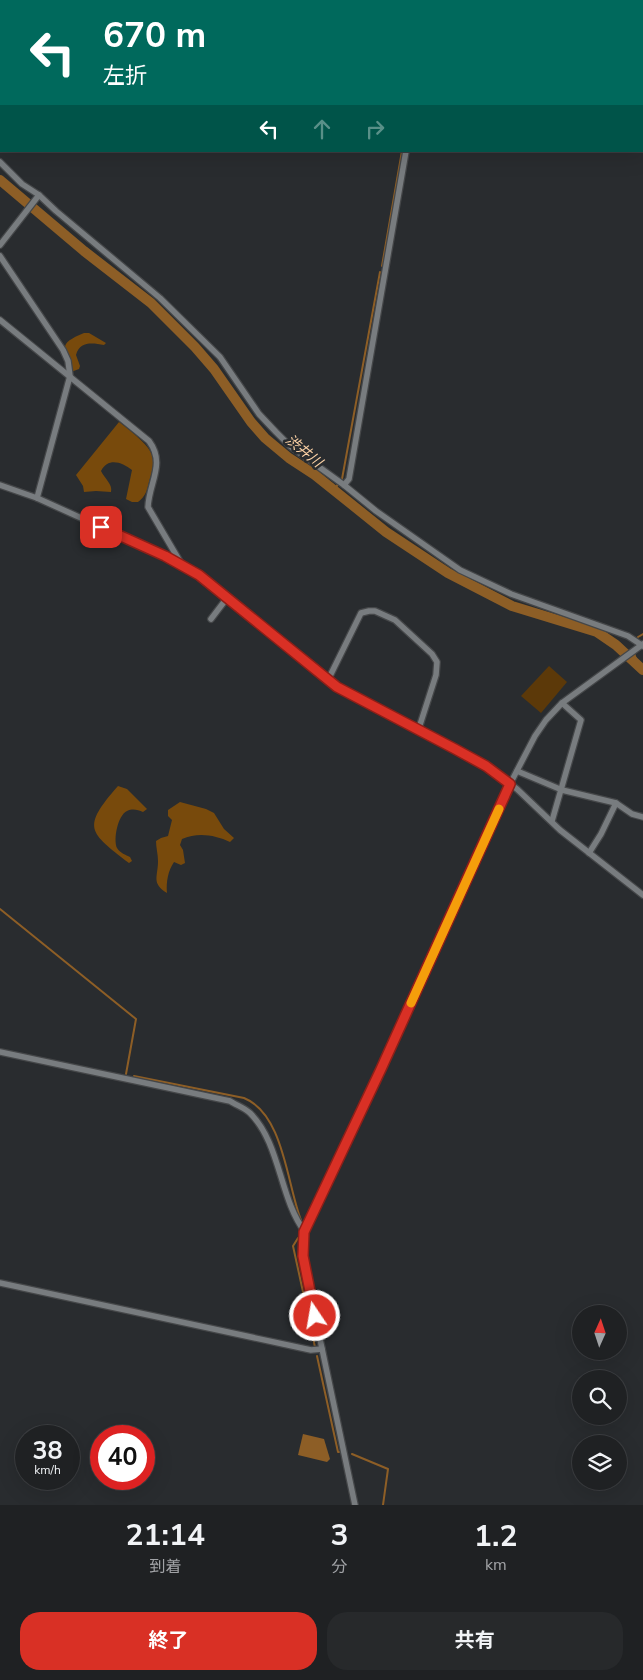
<!DOCTYPE html>
<html lang="ja">
<meta charset="utf-8">
<style>
body{margin:0;font-family:"Nunito Sans","Noto Sans JP",sans-serif;background:#27292b;color:#f1f3f6;height:100vh;display:flex;flex-direction:column;font-size:19px;white-space:nowrap}
*{box-sizing:border-box;margin:0}
p{font-size:16px;color:#a1a3a6}
.icon{flex:none;width:28px;height:28px;fill:none;stroke:currentColor;stroke-width:2;stroke-linecap:round;stroke-linejoin:round}
.map{position:relative;height:1505px;overflow:hidden}
.panel{display:flex;flex-direction:column;background:#1f2123;flex:1}
.panel>*{flex:none}
.guide{position:absolute;left:0px;top:0px;width:644px;height:152px;box-shadow:0 5px 20px #0002,0 0 0 1px #3c3e41;background:#00695c;color:#fff;overflow:hidden}
.needle{width:32px;rotate:3deg}
.tools{position:absolute;left:572px;top:1305px;display:grid;gap:10px}
.tools a{display:grid;place-items:center;width:55px;height:55px;border-radius:50%;background:#1f2123;box-shadow:0 5px 20px #0002,0 0 0 1px #3c3e41;font-size:25px}
.speed{position:absolute;left:15px;top:1425px;display:flex;gap:10px;font-size:25px;font-weight:700;text-align:center}
.speed>*{display:grid;place-content:center;width:65px;height:65px;border-radius:50%;background:#1f2123;box-shadow:0 5px 20px #0002,0 0 0 1px #3c3e41;line-height:1}
.speed small{font-size:12px;font-weight:400}
.speed .limit{border:8px solid #d22;background:#fff;color:#111}
.pin{position:absolute;display:grid;place-items:center;width:42px;height:42px;color:#fff;margin:-21px;border-radius:10px;box-shadow:0 2px 8px #0006}
.me{position:absolute;width:55px;margin:-28px;rotate:348deg;stroke-linejoin:round;filter:drop-shadow(0 0 4px #0008)}
.turn{display:flex;align-items:center;gap:18px;height:105px;padding:0 20px;font-size:22px}
.turn .icon{width:65px;height:65px;stroke-width:2.5}
.turn b{display:block;font-size:35px;line-height:42px}
.lanes{display:flex;align-items:center;height:48px;padding:0 20px;background:#0003;justify-content:center;gap:25px;direction:ltr}
.lanes .off{opacity:.35}
.eta{display:flex;justify-content:space-evenly;align-items:center;height:85px;text-align:center}
.eta b{font-size:30px;font-weight:700;line-height:35px}
.cta{display:flex;gap:10px;margin-top:auto;padding:10px 20px}
.cta a{flex:1;height:58px;border-radius:20px;background:#d93025;color:#fff;font-size:20px;font-weight:700;line-height:58px;text-align:center}
.cta a+a{background:#27292b;color:#f1f3f6}
.map>svg:first-child{display:block}
.green{fill:#5c3909}
.forest{fill:#784a0c}
.water{fill:#8d5e26}
.lines{fill:none;stroke-linecap:round;stroke-linejoin:round}
.stream{stroke:#8d5e26;stroke-width:2}
.river{stroke:#8d5e26;stroke-width:10}
.minor-casing{stroke:#454749;stroke-width:8}
.minor{stroke:#787c7f;stroke-width:5.5}
.route-casing{stroke:#8d1f18;stroke-width:12}
.route{stroke:#d93025;stroke-width:9}
.slow{stroke:#f59e0b;stroke-width:9}
.labels{text-anchor:middle;dominant-baseline:central;stroke-width:5;stroke-linejoin:round;paint-order:stroke}
.water-label{font-size:14px;font-style:italic;fill:#fbd1a5;stroke:#292c2f}
</style>
<div class="map">
<svg width="643" height="1505" viewBox="0 0 643 1505">
<rect width="100%" height="100%" fill="#292c2f"/>
<!-- green -->
<path class="green" d="M549,666L567,682L541,713L521,696Z"/>
<!-- forest -->
<g class="forest">
<path d="M84,333H89L106,343L104,345C92,343 80,341 76,355L80,366L79,369L71,372C64,348 57,344 84,333Z"/>
<path d="M119,422C129,430 152,446 153,459C154,466 151,475 149,482C147,491 145,497 138,502H132L126,499L132,470C122,462 108,457 101,471C104,478 113,484 111,492L96,491L84,492L83,486L76,475Z"/>
<path d="M118,786L127,789L147,809L143,812C138,810 133,808 127,811C118,815 113,839 117,848C120,853 126,855 130,857L132,861L129,863C89,832 81,828 118,786Z"/>
<path d="M180,802L206,809L214,813L224,829L234,838L230,842C215,835 198,832 182,839L180,845L183,850L185,863L181,865L174,862C168,871 166,882 167,893C151,883 158,877 158,861C158,854 156,848 156,841L161,838L168,836L172,820L168,816V810Z"/>
</g>
<!-- water -->
<path class="water" d="M303,1434L324,1439L330,1459L327,1462L298,1455Z"/>
<g class="lines">
<!-- stream -->
<g class="stream">
<path d="M428,1V0"/>
<path d="M382,266L402,151"/>
<path d="M342,479L380,272"/>
<path d="M334,491L338,484"/>
<path d="M638,637L643,634"/>
<path d="M634,653L638,665"/>
<path d="M0,909L136,1019L126,1074"/>
<path d="M134,1076L244,1098C284,1114 287,1185 301,1220"/>
<path d="M298,1238L293,1246L315,1347"/>
<path d="M317,1356L338,1452H339"/>
<path d="M352,1454L388,1469L383,1505"/>
</g>
<!-- river -->
<path class="river" d="M0,180L84,251L151,303L195,347L214,369L251,422L265,438L289,458L315,475L386,532L448,573L512,606L597,632L616,645L643,670"/>
<defs>
<g id="minor">
<path d="M433,1V0"/>
<path d="M406,151L349,479L344,485L376,511L460,570L511,594L628,636L643,646"/>
<path d="M0,162L22,184L39,195L56,211L160,298L220,357L259,414L276,432L290,446L344,485"/>
<path d="M0,245L39,195"/>
<path d="M0,256L63,350L68,361L70,376L37,498"/>
<path d="M0,320L149,441C166,464 149,482 148,507L182,565"/>
<path d="M0,485L37,498L165,556L199,575L337,687L486,766L517,789L560,830L643,895"/>
<path d="M211,619L227,598"/>
<path d="M328,680L361,613L369,611H375L395,620L432,654L437,662L436,675L418,731"/>
<path d="M517,771L562,790L616,803L632,814L643,817"/>
<path d="M552,821L581,720L562,703"/>
<path d="M589,853L601,834L616,803"/>
<path d="M0,1052L230,1101C236,1105 245,1108 250,1113C281,1144 279,1198 305,1232"/>
<path d="M0,1283L311,1350L322,1349"/>
<path d="M355,1505L305,1268L303,1243L305,1232L381,1069L510,784L535,736L546,720L562,703L643,644"/>
</g>
</defs>
<!-- minor casing -->
<use href="#minor" class="minor-casing"/>
<!-- minor -->
<use href="#minor" class="minor"/>
</g>
<g class="lines">
<defs>
<path id="route" d="M101,527L165,556L199,575L337,687L455,749L486,766L510,784L381,1069L304,1232L303,1256L315,1316"/>
</defs>
<!-- route casing -->
<use href="#route" class="route-casing"/>
<!-- route -->
<use href="#route" class="route"/>
<!-- slow -->
<path class="slow" d="M411,1003L499,809"/>
</g>
<g class="labels">
<!-- water labels -->
<g class="water-label">
<text transform="translate(304 451) rotate(39)">渋井川</text>
</g>
</g>
</svg>
<div class="tools">
<a><svg class="needle" viewBox="-14 -14 28 28"><path d="M0-13l5 13h-10z" fill="#e53935"/><path d="M0 13l5-13h-10z" fill="#a1a3a6"/></svg></a>
<a><svg class="icon" aria-label="search" viewBox="0 0 24 24"><circle cx="10" cy="10" r="6"/><path d="M15 15l6 6"/></svg></a>
<a><svg class="icon" aria-label="layers" viewBox="0 0 24 24"><path d="M12 4l9 5-9 5-9-5zM3 14l9 5 9-5"/></svg></a>
</div>
<div class="speed"><div>38<small>km/h</small></div><div class="limit">40</div></div>
<div class="pin" style="left:101px;top:527px;background:#d93025"><svg class="icon" aria-label="arrive" viewBox="0 0 24 24"><path d="M6 21V4h12l-3 4 3 4H6"/></svg></div>
<svg class="me" style="left:315px;top:1316px" viewBox="-20 -20 40 40"><circle r="17" fill="#d93025" stroke="#fff" stroke-width="3"/><path d="M0-11L8 9 0 5-8 9z" fill="#fff"/></svg>
<div class="guide">
<div class="turn"><svg class="icon" aria-label="left" viewBox="0 0 24 24"><path d="M17 20v-9H6M10 6l-5 5 5 5"/></svg><div><b>670 m</b>左折</div></div>
<div class="lanes"><svg class="icon" aria-label="left" viewBox="0 0 24 24"><path d="M17 20v-9H6M10 6l-5 5 5 5"/></svg><svg class="icon off" aria-label="ahead" viewBox="0 0 24 24"><path d="M12 20V5M6 11l6-6 6 6"/></svg><svg class="icon off" aria-label="right" viewBox="0 0 24 24"><path d="M7 20v-9h11M14 6l5 5-5 5"/></svg></div>
</div>
</div>
<section class="panel">
<div class="eta">
<div><b>21:14</b><p>到着</p></div>
<div><b>3</b><p>分</p></div>
<div><b>1.2</b><p>km</p></div>
</div>
<div class="cta"><a>終了</a><a>共有</a></div>
</section>
